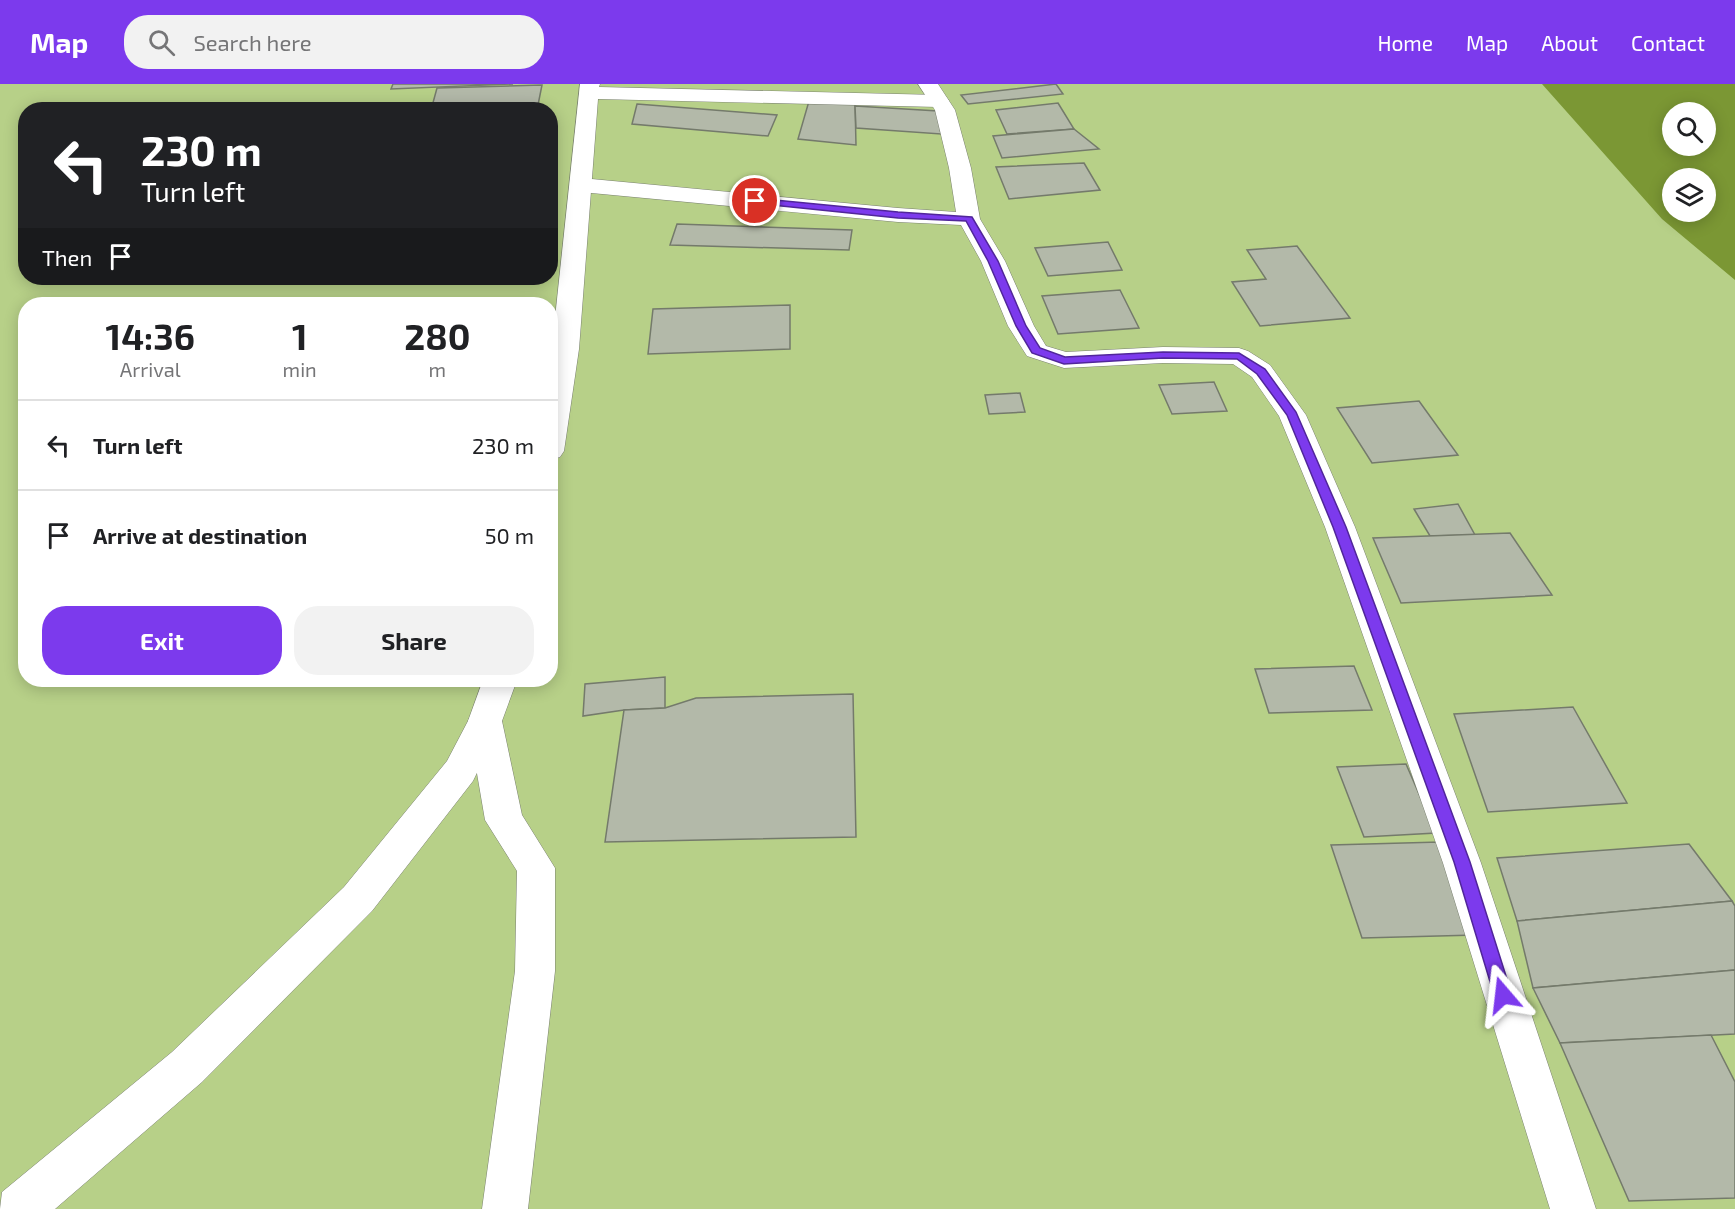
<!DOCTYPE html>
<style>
body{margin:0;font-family:"Exo 2",sans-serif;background:#f2f2f2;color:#202124;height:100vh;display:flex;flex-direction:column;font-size:22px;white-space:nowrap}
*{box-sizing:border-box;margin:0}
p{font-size:20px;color:#757577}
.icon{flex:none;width:33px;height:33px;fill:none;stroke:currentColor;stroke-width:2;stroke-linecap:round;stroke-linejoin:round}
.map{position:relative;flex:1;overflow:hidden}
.sheet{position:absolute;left:18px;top:213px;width:540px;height:390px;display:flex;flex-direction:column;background:#fff;border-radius:24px;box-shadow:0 3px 15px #0003}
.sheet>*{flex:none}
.top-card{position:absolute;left:18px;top:18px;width:540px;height:183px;border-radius:24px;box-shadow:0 3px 15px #0003;background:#202124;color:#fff;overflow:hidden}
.controls{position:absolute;left:1662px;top:18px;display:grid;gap:12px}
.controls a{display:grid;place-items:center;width:54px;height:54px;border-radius:50%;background:#fff;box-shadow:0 3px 15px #0003;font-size:30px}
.pin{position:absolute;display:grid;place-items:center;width:51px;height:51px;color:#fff;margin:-26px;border:3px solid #fff;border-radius:50%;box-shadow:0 2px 6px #0007}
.me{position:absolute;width:66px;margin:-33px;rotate:343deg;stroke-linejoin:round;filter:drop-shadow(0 0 4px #0008)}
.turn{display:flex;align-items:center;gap:21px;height:126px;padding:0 24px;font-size:27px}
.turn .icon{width:78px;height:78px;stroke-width:2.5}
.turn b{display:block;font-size:42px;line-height:51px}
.then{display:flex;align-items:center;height:57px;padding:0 24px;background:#0003;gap:12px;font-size:22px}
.eta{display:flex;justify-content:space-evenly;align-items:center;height:102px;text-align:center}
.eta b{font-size:36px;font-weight:700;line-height:42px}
.primary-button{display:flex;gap:12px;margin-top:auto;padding:12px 24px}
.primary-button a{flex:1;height:69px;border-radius:24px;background:#7c3aed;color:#fff;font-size:24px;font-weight:700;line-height:69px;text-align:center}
.primary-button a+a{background:#f2f2f2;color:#202124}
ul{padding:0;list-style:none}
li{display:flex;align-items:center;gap:18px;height:90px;padding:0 24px;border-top:2px solid #e0e0e0}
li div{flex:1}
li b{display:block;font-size:22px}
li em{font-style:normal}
header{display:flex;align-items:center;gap:36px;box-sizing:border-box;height:84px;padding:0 30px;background:#7c3aed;color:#fff}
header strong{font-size:28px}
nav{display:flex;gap:33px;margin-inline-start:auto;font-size:21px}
.search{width:420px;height:54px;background:#f2f2f2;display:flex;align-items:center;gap:15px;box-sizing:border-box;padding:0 21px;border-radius:24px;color:#757577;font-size:22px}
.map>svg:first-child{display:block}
.green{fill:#b7d088;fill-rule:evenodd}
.water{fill:#7b9734;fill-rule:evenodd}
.building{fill:#b3b9a9;stroke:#747a6b;stroke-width:1.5}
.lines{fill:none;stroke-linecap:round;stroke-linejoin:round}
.street-casing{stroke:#7a8071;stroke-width:1}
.secondary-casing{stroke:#7a8071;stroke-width:1}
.street{fill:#fff;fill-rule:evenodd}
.secondary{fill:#fff;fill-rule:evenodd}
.route{fill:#7c3aed;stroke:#51269a;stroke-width:1.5}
</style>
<header>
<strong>Map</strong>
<div class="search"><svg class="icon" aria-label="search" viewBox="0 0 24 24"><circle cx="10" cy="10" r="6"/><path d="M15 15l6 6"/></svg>Search here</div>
<nav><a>Home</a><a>Map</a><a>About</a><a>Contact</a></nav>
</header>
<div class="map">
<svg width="1735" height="1125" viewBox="0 0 1735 1125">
<rect width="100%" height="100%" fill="#e4ebda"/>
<!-- green -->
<path class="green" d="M0,0H1735V1125H0ZM26,26H550V194H26ZM1672,28H1706V62H1672ZM1672,94H1706V128H1672ZM26,220H550V596H26Z"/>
<!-- water -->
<path class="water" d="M1542,0H1735V196L1662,135ZM1672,28H1706V62H1672ZM1672,94H1706V128H1672Z"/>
<!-- building -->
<g class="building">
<path d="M393,0H513L391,5Z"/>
<path d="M1056,0L1063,10L968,20L961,11Z"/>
<path d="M542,1L537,26H431L437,4Z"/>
<path d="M809,17L855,19L856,61L798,55Z"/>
<path d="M1058,19L1074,45L1007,50L996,26Z"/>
<path d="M637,20L777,31L768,52L632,40Z"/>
<path d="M855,22L938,27L941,50L856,44Z"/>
<path d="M1074,45L1099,65L1002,74L993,52Z"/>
<path d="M1084,79L1100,106L1009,115L996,83Z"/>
<path d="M677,140L852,146L849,166L670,161Z"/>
<path d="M1108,158L1122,186L1048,192L1035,164Z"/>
<path d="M1297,162L1350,234L1260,242L1232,198L1266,195L1247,166Z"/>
<path d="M1120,206L1139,244L1058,250L1042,212Z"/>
<path d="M790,221V265L648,270L653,225Z"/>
<path d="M1214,298L1227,327L1172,330L1159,301Z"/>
<path d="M1020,309L1025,328L989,330L985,311Z"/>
<path d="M1419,317L1458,371L1372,379L1337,324Z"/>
<path d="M1458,420L1475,451L1430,452L1414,425Z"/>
<path d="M1510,449L1552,511L1401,519L1373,454Z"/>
<path d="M1354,582L1372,626L1269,629L1255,585Z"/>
<path d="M665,593V624L624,626L583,632L585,600Z"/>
<path d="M853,610L856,753L605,758L624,626L665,624L696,614Z"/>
<path d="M1573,623L1627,719L1488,728L1454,630Z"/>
<path d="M1406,680L1436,749L1364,753L1337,683Z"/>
<path d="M1440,758L1476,851L1362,854L1331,761Z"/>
<path d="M1689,760L1732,817L1517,837L1497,774Z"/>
<path d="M1732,817L1735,822V886L1533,904L1517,837Z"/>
<path d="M1735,886V950L1560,959L1533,904Z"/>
<path d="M1711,951L1735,998V1114L1629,1117L1560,959Z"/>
</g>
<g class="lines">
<defs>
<g id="street">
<path d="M918,0H938L955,26L971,84L980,135L1005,177L1034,242L1046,262L1066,268L1163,263L1239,264L1248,267L1270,281L1306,331L1355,443L1481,779L1596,1125H1550L1443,779L1325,443L1279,332L1252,293L1233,280L1163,279L1064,284L1027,272L1008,242L981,177L961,141L898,138L581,108L573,106L570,101L573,96L581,94L898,124L956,128L949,84L935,26Z"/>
<path d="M485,623L497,627L502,637L522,731L555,784V887L528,1125H482L515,887L517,787L485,736L468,637L473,627Z"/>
</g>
<g id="secondary">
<path d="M580,0H600L599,3L939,11L946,13L949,17L946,21L939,23L598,15L579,265L564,367L560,373L550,376V281Z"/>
<path d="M483,596H517L502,637L473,697L372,827L202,998L55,1125H0L2,1108L172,968L344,803L447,677L468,637Z"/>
</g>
</defs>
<!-- street casing -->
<use href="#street" class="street-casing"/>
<!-- secondary casing -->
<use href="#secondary" class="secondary-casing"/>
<!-- street -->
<use href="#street" class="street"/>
<!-- secondary -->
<use href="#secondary" class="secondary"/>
</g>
<!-- route -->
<path class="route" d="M755,114L898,128L972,133L998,177L1026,242L1040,264L1065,273L1163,268L1239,269L1265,285L1296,328L1346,443L1470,778L1512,911L1509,917L1503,919L1497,917L1494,911L1454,778L1333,443L1287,331L1257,290L1237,275L1163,274L1064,280L1032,269L1016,242L988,177L966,137L898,134L752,119V115Z"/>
</svg>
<div class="controls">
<a><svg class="icon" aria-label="search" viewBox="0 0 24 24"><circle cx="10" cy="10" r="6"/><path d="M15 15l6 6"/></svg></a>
<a><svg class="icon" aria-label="layers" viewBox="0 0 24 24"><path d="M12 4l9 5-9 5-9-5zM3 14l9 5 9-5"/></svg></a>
</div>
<div class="pin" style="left:755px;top:117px;background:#d93025"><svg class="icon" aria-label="arrive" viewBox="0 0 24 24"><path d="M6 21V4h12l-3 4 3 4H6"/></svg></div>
<svg class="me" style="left:1503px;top:911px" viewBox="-20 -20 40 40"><path d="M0-17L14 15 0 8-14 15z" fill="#7c3aed" stroke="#fff" stroke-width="4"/></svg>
<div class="top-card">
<div class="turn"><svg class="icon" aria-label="left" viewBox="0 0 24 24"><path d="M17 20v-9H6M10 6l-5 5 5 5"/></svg><div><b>230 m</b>Turn left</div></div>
<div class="then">Then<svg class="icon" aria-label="arrive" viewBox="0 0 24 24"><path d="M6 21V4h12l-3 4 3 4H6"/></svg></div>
</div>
<section class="sheet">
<div class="eta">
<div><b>14:36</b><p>Arrival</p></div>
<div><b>1</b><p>min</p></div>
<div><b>280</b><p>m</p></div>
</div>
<ul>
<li><svg class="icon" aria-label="left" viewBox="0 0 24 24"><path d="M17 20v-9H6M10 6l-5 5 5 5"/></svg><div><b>Turn left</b></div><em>230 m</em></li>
<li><svg class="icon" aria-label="arrive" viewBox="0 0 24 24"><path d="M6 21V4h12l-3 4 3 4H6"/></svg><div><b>Arrive at destination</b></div><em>50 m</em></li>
</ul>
<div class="primary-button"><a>Exit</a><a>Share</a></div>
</section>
</div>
